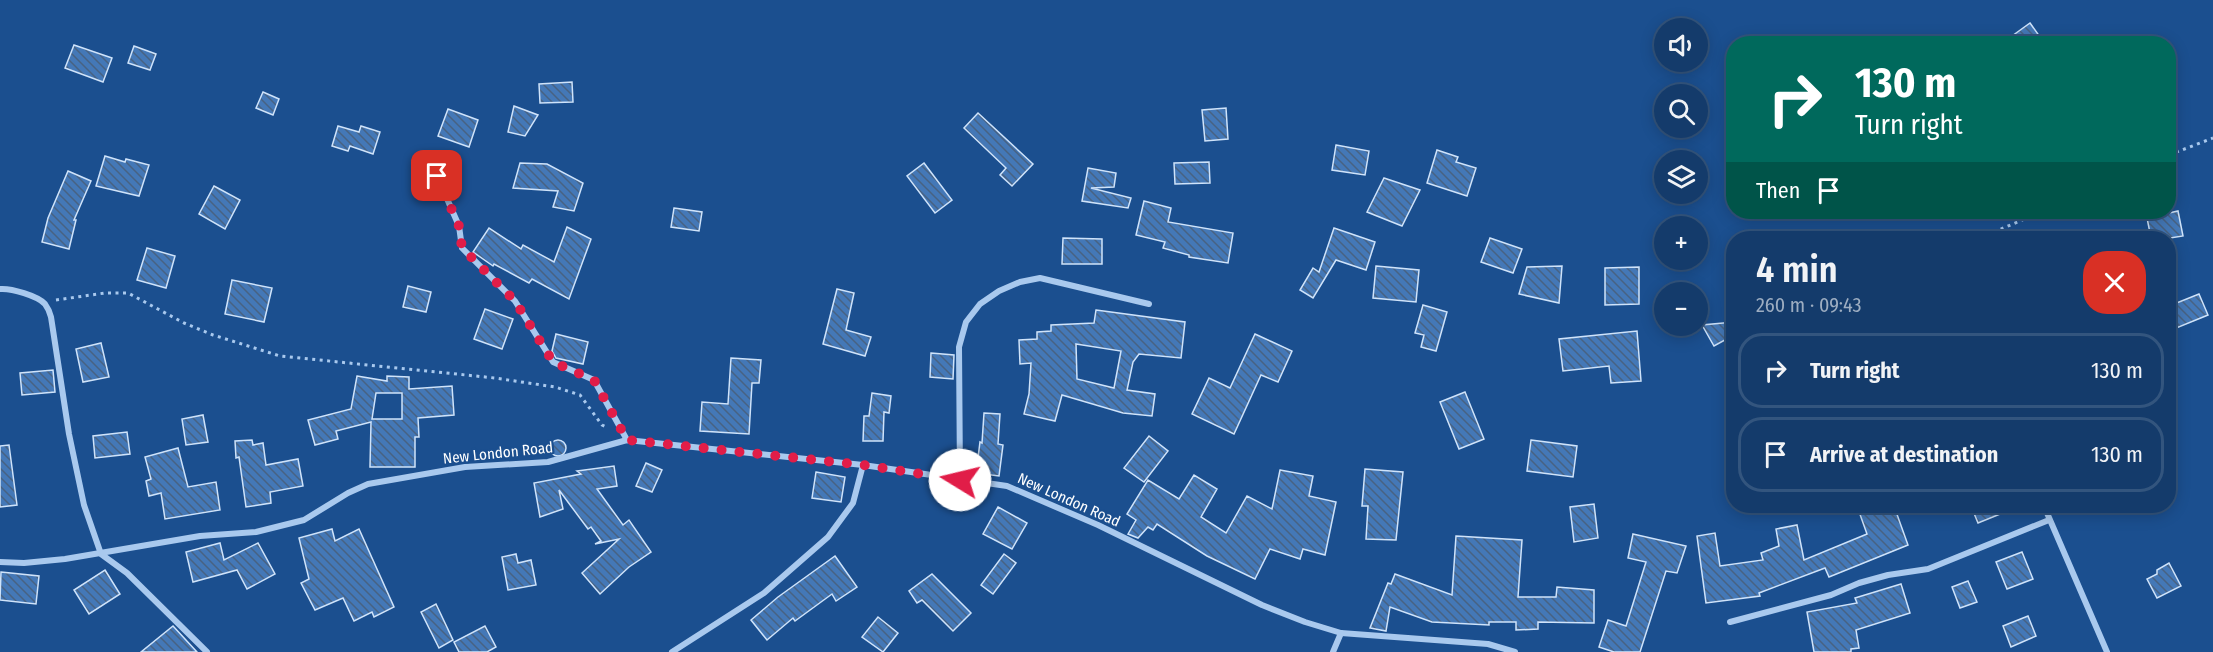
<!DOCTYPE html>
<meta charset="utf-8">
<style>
body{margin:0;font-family:"Fira Sans Condensed",sans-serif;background:#214673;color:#f1f3f6;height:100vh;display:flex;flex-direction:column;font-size:22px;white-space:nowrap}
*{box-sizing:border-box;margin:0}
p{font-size:20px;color:#9dadc1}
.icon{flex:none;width:33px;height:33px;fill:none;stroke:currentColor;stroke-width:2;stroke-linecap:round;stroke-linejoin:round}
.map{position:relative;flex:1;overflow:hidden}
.details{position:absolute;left:1726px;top:231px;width:450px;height:282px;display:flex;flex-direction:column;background:#143b6b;border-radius:24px;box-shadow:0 3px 15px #0003,0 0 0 2px #33557e}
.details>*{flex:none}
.banner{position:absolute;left:1726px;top:36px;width:450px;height:183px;border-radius:24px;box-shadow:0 3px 15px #0003,0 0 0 2px #33557e;background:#00695c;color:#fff;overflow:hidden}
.fabs{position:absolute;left:1654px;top:18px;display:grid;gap:12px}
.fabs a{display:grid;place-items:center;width:54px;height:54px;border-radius:50%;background:#143b6b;box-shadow:0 3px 15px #0003,0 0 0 2px #33557e;font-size:30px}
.pin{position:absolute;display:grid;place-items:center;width:51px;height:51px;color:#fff;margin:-26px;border-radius:12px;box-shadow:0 3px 9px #0006}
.me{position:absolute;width:66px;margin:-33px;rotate:279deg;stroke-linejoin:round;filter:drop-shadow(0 0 4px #0008)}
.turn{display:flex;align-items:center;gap:21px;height:126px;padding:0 30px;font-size:27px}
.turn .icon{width:78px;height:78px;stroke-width:2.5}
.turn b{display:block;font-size:42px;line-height:51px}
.then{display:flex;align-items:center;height:57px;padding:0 30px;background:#0003;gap:12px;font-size:22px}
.round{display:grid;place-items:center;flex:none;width:63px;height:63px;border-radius:24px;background:#214673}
.headline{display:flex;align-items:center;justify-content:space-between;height:102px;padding:0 30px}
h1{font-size:36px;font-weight:600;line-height:45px}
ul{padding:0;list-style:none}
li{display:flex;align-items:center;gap:18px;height:75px;margin:0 12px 9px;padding:0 18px;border:3px solid #33557e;border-radius:24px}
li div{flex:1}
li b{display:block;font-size:22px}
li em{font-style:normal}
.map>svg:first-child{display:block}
.building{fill:url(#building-back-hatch);stroke:#cfe3fa;stroke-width:1.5;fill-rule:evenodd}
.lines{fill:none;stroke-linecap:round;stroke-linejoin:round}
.path{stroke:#a9c9ee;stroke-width:3;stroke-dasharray:3 4.5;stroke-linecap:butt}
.street{stroke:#a9c9ee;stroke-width:6}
.route{stroke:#e11d48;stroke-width:10;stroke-dasharray:0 18}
.labels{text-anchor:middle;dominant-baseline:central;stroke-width:4.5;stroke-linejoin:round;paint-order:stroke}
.street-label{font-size:15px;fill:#fff;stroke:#1b4f8f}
</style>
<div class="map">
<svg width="2213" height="652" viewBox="0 0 2213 652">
<defs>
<pattern id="building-back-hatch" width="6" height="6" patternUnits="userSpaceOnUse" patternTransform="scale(1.5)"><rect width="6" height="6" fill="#4478b7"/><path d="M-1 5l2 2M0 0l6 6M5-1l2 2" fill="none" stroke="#486282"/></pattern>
</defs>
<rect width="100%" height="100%" fill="#1b4f8f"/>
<!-- building -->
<g class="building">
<path d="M2030,23L2045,44H2001Z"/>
<path d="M74,45L112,58L103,82L65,68Z"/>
<path d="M134,46L156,54L150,70L128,63Z"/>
<path d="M572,82L573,102L540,103L539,84Z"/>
<path d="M263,92L279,99L273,115L256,108Z"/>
<path d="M514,106L538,115L525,136L508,132Z"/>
<path d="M1226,108L1228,139L1205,141L1202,110Z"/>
<path d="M448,109L478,120L469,147L438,136Z"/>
<path d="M978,113L1033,164L1012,186L1000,175L1006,168L964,128Z"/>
<path d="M338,126L359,132L361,126L380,132L373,154L350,146L348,151L332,146Z"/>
<path d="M1336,145L1369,151L1365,175L1332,170Z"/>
<path d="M1437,150L1458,157L1456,162L1476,168L1467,196L1427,183Z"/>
<path d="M105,156L125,162L126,159L149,165L139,196L96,186Z"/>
<path d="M1209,162L1210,183L1175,184L1174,163Z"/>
<path d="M520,163L547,164L583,183L574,211L553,207L558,191L513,188Z"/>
<path d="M924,163L952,200L935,213L907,176Z"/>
<path d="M1088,168L1116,173L1114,187L1091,188L1131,198L1128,208L1082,201Z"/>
<path d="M68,171L91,181L74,220H76L69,249L42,242L48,218Z"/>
<path d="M1384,178L1420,190L1402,226L1367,212Z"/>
<path d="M214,186L240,200L225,229L199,214Z"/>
<path d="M1144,201L1171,208L1168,222L1233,233L1228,263L1189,257V255L1163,248L1165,242L1136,235Z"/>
<path d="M674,208L702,212L699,231L671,227Z"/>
<path d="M2178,211L2183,236L2170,238H2151L2147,218Z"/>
<path d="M567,227L591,239L569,299L532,279L529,283L494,264L493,266L473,252L489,228L521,249L523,245L554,262Z"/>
<path d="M1334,228L1375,242L1366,270L1336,260L1313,298L1300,290L1313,268L1319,272Z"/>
<path d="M1063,238L1102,239V264H1062Z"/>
<path d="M1490,238L1522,249L1513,273L1481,262Z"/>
<path d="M147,248L175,256L166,288L137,280Z"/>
<path d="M1376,266L1419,270L1416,302L1373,298Z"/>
<path d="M1562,266L1559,303L1519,294L1527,267Z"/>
<path d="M1639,267V304L1605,305V268Z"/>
<path d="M232,280L272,288L264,322L225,314Z"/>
<path d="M408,286L431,292L426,312L403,307Z"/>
<path d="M837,289L854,293L846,330L871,337L865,356L823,344Z"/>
<path d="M2199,294L2208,315L2169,331V306Z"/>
<path d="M1423,305L1447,312L1436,351L1421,347L1424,335L1415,333Z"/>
<path d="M485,309L513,319L502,349L474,339Z"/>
<path d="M1096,310L1185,322L1181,358L1139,354L1133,362L1127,390L1155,394L1152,416L1123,413L1062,395L1055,421L1024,414L1029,394L1031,363L1020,364L1019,340L1037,339V332L1051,331V325L1094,323ZM1076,344L1121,351L1114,388L1077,379Z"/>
<path d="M1734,322V335L1714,346L1702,325Z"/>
<path d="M1637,331L1641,381L1611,383L1609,366L1563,371L1559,339Z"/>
<path d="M556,334L588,342L583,364L556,358L552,351Z"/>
<path d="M1255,334L1292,351L1278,382L1261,375L1234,434L1192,414L1209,378L1230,388Z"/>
<path d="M101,343L109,377L83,382L76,349Z"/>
<path d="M931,353L954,355L953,379L930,377Z"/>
<path d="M731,358L761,360L759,383H752L749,434L700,431L702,402L728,404Z"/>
<path d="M53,370L55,392L22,395L20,373Z"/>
<path d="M357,376L387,381V376L409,377V389L452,386L454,415L418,418L419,437H415V467H370L371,422L336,431L338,439L315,445L308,420L351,409ZM376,393H402V419H372Z"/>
<path d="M1465,392L1484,439L1459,449L1440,402Z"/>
<path d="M872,393L891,396L889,413L884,412L883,441H863L864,416H869Z"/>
<path d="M984,413L1000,414L998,444L1003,445L999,476L976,473L980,442L982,443Z"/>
<path d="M203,415L208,442L186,445L182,419Z"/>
<path d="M127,432L130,454L95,458L93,436Z"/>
<path d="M1149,436L1168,451L1144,482L1124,468Z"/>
<path d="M252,440L253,445L263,443L266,465L298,459L303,486L270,492L271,503L246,507L239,457L236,458L235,441Z"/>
<path d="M1531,440L1577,446L1573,477L1527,471Z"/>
<circle cx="558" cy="448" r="8"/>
<path d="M9,445L17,505L0,507V446Z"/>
<path d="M178,448L188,487L216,482L220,510L165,519L161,493L149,496L146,481L151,479L145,457Z"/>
<path d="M646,463L662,470L652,492L636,486Z"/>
<path d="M614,466L617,486L597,489L623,525L629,520L651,552L629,567L600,594L582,573L619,539L595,544L601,541L591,527L588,529L559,490L563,509L540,517L534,483L581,474L577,471Z"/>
<path d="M1365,469L1403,472L1396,540L1366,539L1368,506H1362Z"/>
<path d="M1280,470L1313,476L1309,496L1336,502L1325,555L1303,549L1300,559L1270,549L1255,579L1207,556L1157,524L1153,530L1148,527L1138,538L1128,534L1136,520L1127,514L1148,480L1179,499L1194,475L1217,489L1201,517L1226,533L1247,496L1272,509Z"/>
<path d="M816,472L845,477L841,502L812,498Z"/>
<path d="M1594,504L1598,538L1574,542L1570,507Z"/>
<path d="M1857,506H1894L1908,545L1829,577L1825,568L1759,593L1760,596L1706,603L1697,536L1715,533L1720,566L1763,560L1761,553L1779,546L1776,529L1797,525L1804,560L1867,534Z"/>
<path d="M1971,506H2020L1978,523Z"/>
<path d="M998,507L1027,523L1012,549L983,534Z"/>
<path d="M332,529L335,541L359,529L394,607L374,617L372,612L354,621L343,598L315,610L301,583L309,579L299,538Z"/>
<path d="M1633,534L1686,546L1677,573L1666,571L1640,652H1614L1599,647L1608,620L1626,626L1646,562L1628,558Z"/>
<path d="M1456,536L1522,540L1518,597H1556L1557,587L1594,590V623L1538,622V629L1516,630V622H1489V625L1432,622L1390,607L1386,631L1370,628L1388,583L1391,584L1395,574L1452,595Z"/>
<path d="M220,543L224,560L258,543L275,574L247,589L237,570L193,582L186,552Z"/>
<path d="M2022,552L2033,579L2007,589L1996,562Z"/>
<path d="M516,554L518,563L531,560L536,585L508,590L502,557Z"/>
<path d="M1004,554L1016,563L993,594L981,585Z"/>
<path d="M835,556L857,587L836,601L832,594L795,621L793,618L767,640L751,620L778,597Z"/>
<path d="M2169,563L2181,586L2157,598L2147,579L2157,574V570Z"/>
<path d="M105,570L120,594L89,614L74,590Z"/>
<path d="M1,572L39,576L36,604L0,600Z"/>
<path d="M932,574L971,613L953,631L922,600L917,603L909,591Z"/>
<path d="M1968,581L1977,602L1960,608L1952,587Z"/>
<path d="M1901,584L1910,613L1856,630L1859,648L1851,649V652H1814L1807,612L1857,603L1855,598Z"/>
<path d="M436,604L453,640L439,648L421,612Z"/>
<path d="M2028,616L2036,636L2011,647L2003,626Z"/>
<path d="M878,617L898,633L883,652L862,637Z"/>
<path d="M173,626L197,652H141Z"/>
<path d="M485,626L496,647L487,652H459L454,642Z"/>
</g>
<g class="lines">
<!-- path -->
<g class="path">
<path d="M2169,155L2213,138"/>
<path d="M1980,238L2041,212"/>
<path d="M56,300L105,293H128L184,323L213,335L280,356L495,378L555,387L580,395L602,425L608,428"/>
</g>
<!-- street -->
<g class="street">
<path d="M437,176L459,226L462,248L515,301L553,362L594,380L627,440"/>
<path d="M0,289C11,288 38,296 45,304C48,308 50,313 51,317L69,434L84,505L101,554L127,573L207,652"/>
<path d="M960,480L959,347L966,322L980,304L999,291L1020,282L1040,278L1149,304"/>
<path d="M2044,506L2107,652"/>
<path d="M0,562L24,563L65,559L200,536L256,532L304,520L348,493L368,484L465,467L548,462L627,440L863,465L1007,486L1098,525L1262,605L1305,622L1341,633L1488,644L1515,652"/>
<path d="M1730,622L1831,595L1859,583L1888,575L1928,569L2049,520"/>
<path d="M672,652L764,593L828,537L853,503L863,465"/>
<path d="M1333,652L1341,633"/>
</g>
</g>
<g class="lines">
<!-- route -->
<path class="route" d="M437,176L459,226L462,248L515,301L553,362L594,380L627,440L863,465L960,480"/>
</g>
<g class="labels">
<!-- street labels -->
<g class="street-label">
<text transform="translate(498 453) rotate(-6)">New London Road</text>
<text transform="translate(1069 500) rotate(24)">New London Road</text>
</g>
</g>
</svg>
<div class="fabs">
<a><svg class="icon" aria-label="sound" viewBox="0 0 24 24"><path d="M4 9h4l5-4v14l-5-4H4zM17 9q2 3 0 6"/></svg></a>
<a><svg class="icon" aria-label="search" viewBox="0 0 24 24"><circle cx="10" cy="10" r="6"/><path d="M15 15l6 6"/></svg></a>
<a><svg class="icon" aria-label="layers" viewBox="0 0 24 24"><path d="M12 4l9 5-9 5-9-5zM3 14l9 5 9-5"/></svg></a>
<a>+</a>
<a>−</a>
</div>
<div class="pin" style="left:437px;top:176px;background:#d93025"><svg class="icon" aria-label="arrive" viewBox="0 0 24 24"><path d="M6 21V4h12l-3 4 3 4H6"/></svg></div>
<svg class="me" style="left:960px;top:480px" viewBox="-20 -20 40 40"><circle r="19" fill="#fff"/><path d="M0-13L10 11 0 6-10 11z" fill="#e11d48"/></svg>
<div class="banner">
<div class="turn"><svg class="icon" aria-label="right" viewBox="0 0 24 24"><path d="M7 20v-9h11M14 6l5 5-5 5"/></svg><div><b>130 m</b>Turn right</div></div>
<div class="then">Then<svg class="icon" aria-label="arrive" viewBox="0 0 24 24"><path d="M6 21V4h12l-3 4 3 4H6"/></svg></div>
</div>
<section class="details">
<div class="headline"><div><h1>4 min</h1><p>260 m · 09:43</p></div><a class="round" style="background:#d93025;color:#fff"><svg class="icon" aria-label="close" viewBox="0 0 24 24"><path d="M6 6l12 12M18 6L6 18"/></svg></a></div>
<ul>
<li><svg class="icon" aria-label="right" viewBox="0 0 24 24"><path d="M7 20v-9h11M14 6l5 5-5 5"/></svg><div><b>Turn right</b></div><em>130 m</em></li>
<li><svg class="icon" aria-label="arrive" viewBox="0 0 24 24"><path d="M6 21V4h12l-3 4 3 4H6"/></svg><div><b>Arrive at destination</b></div><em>130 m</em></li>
</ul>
</section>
</div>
